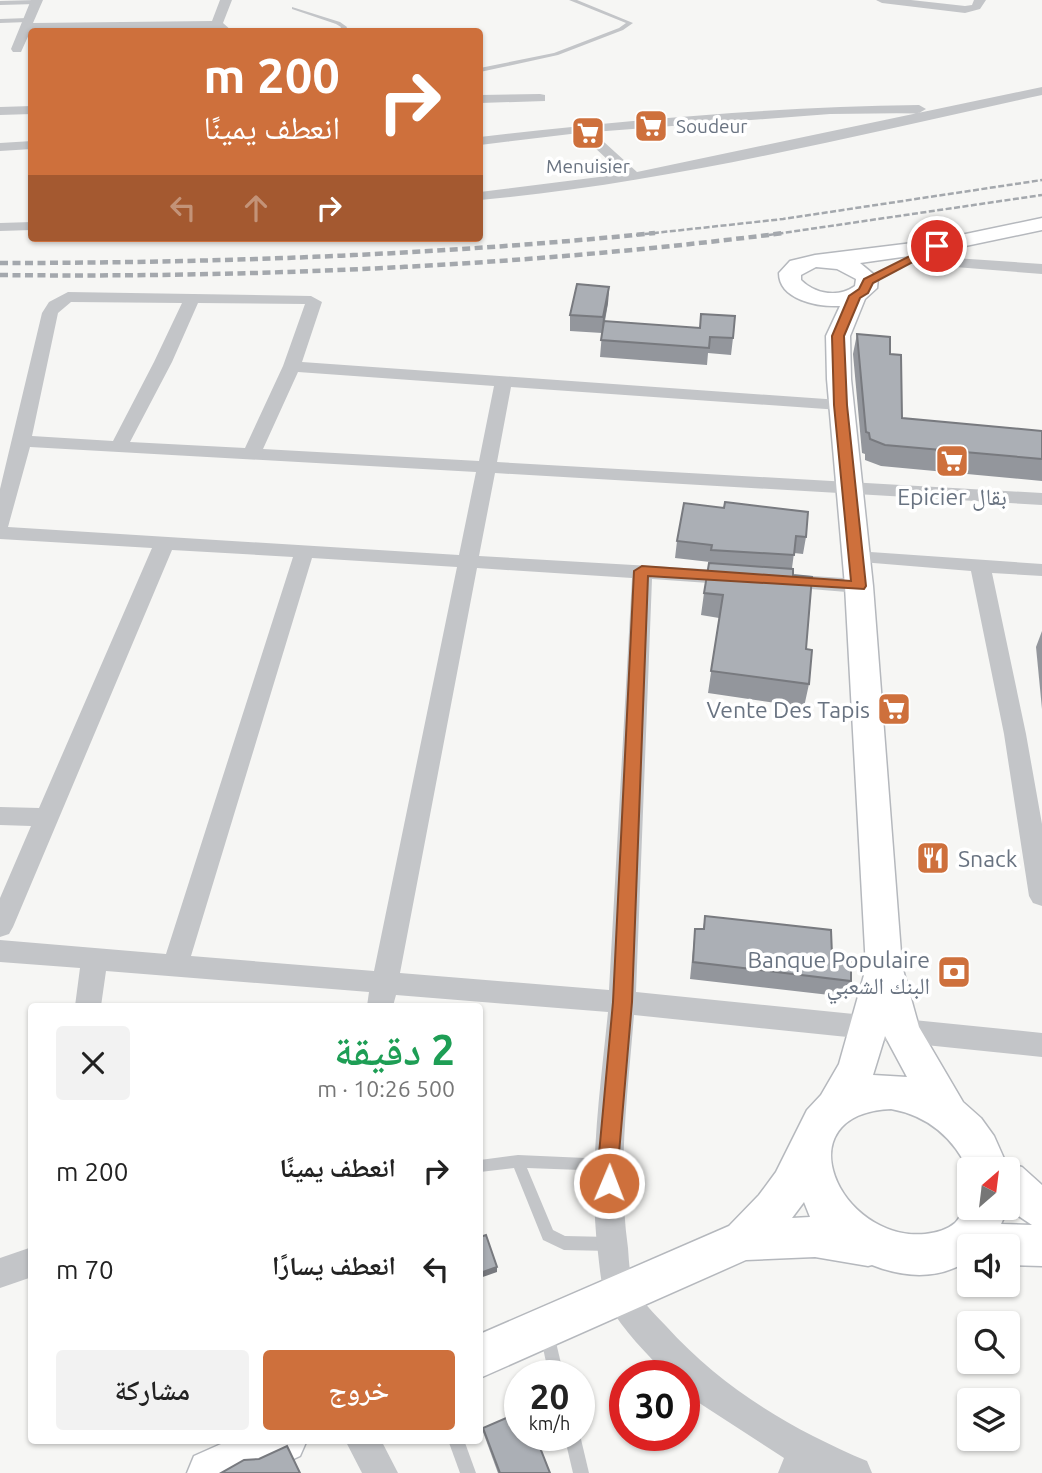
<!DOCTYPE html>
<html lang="ar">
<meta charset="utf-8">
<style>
body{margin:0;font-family:Ubuntu,"Noto Naskh Arabic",sans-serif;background:#f2f2f2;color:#222;direction:rtl;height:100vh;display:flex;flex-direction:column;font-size:26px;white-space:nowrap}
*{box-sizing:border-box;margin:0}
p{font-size:23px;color:#767676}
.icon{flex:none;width:38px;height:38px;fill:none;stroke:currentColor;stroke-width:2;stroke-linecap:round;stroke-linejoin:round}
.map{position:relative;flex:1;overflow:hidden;direction:ltr}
.side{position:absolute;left:28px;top:1003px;width:455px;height:441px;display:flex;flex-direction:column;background:#fff;border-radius:7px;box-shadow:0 2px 5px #0004;direction:rtl}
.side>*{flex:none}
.banner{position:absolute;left:28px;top:28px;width:455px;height:214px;border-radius:7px;box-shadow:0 2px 5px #0004;direction:rtl;background:#ce703c;color:#fff;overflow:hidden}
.needle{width:46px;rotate:28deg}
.fabs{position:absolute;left:957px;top:1157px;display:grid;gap:14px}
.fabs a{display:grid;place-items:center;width:63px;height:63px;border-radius:7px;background:#fff;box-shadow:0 2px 5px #0004;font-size:35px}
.speed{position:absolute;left:504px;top:1360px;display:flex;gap:14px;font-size:35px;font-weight:700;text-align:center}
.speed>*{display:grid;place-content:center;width:91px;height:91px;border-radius:50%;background:#fff;box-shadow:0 2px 5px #0004;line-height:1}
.speed small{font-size:18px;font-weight:400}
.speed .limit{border:10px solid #d22;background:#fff;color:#111}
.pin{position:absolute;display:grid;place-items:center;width:60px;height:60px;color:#fff;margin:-30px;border:4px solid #fff;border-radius:50%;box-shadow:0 2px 7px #0007}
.me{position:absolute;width:77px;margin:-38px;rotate:1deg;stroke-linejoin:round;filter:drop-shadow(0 0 5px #0008)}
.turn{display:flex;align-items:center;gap:24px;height:147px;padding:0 28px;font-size:32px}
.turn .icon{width:91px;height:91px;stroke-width:2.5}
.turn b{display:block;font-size:49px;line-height:60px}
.lanes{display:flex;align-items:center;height:66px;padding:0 28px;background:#0003;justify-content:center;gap:35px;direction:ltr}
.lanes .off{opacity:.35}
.round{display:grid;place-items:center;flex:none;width:74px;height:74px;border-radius:7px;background:#f2f2f2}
.overview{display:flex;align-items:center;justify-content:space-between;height:119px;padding:0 28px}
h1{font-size:42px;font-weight:600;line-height:52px;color:#1e9e55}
.button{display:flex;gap:14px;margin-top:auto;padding:14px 28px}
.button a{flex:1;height:80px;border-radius:7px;background:#ce703c;color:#fff;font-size:28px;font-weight:600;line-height:80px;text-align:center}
.button a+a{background:#f2f2f2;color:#222}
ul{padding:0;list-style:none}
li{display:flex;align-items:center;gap:21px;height:98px;padding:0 28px}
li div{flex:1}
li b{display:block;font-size:26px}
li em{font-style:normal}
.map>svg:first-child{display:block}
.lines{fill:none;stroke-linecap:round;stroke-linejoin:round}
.secondary-casing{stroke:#b5b8bd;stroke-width:3}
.lane{fill:#c3c5c8;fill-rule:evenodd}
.street{fill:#c3c5c8;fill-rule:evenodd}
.secondary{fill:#fff;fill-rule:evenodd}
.rail-far1{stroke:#a4a8ad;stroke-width:2.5;stroke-dasharray:6 2.5;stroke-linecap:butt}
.rail{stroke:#a4a8ad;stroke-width:4.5;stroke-dasharray:8 4.5;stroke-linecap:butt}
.wall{fill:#93969c}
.shaded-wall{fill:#787a7f}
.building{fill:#abafb5;stroke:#787a7f;stroke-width:2}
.route{fill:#ce703c;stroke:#864927;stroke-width:2}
.labels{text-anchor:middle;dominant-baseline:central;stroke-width:7;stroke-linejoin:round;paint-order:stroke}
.far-poi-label{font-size:19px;fill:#697381;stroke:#fff;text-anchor:start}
.poi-label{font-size:23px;fill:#697381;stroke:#fff;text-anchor:end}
</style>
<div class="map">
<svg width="1042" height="1473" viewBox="0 0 1042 1473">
<rect width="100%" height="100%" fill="#f6f6f4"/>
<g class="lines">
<defs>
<g id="secondary">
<path d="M1042,218V230L937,252L860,263L878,278L877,288L865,299L850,336L851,379L873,586L902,966L919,1027L963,1102L981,1118L994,1136L1006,1163L1022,1167L1042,1185V1266L1008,1265V1246H970V1265L964,1263C936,1280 902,1277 872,1265L868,1266L815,1257L746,1260L480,1378V1334L729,1226L759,1195L776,1172L807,1110L821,1095L839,1064L866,968L845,586L827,379L826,336L840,306C818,307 779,300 779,273L790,261L815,255L937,240ZM816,267L837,269L856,279L855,286C838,298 815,294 801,280V275ZM885,1036L907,1077L873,1075ZM891,1109C929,1116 954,1138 970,1173V1169H1008V1208H970V1200C965,1207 961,1217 955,1223C947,1230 935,1233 925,1234C839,1241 782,1114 891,1109ZM804,1202L810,1217L792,1218ZM1008,1209L1032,1225L1001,1224Z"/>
<path d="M230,1440H307L300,1456L264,1473H187L194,1456Z"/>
</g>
</defs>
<!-- secondary casing -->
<use href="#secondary" class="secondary-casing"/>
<!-- lane -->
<g class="lane">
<path d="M569,0H577L633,23L623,30L558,55L480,72V68L554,53L619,28L626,23Z"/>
<path d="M0,1L36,0L39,2L36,4L0,5Z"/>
<path d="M292,7L340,22L347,27L345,32H339L341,27L336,24L292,9Z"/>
<path d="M0,19L28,18L31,20L28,22L0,23Z"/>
<path d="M518,1155L608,1159L613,1161L615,1165L613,1169L608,1171L527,1168L553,1230L565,1236L610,1237L615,1239L617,1244L615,1249L610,1251L564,1250L543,1240L514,1168L480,1172V1160Z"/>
<path d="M547,1327L552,1329L554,1334L564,1376H549L540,1334L542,1329Z"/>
<path d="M579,1434L580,1435L589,1473H573L564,1435Z"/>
<path d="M448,1440H464L476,1473H460Z"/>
</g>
<!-- street -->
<g class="street">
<path d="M31,0H43L33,23L212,21L220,0H232L223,23L233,32H219L214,28L31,30L21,52H13L11,49Z"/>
<path d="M876,0H911L965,6L972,5L974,0H986L980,9L965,13L882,3Z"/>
<path d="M1042,87V95C856,135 670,183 480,200V192L623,174L579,133L480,145V137C626,120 772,107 919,105L926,109L919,113L830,114L593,132L637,172Z"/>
<path d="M540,94L545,95V101L480,103V95Z"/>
<path d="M32,106V114L0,115V107Z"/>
<path d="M32,141V149L0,151V143Z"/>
<path d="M32,222V230L0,231V223Z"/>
<path d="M910,255L1042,264V274L905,263L902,260Z"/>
<path d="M68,292L311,296L322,302L302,362L840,400L849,405L840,410L511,387L497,462L1042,493V505L495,473L479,556L737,571L744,573L747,578L744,583L737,585L652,579L636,992L1042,1033V1057L634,1015C628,1092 617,1170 628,1248C629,1260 629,1273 634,1284C639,1300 655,1314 666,1326C722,1388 791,1429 867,1461L872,1473H778L784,1458L690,1397L684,1391V1376H667C647,1353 623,1331 609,1305C601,1289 600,1270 598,1253C588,1173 600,1092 608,1012L396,995L393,1006H367L369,992L106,971L101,1006H75L80,968L0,962V940L166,954L293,557L172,550L13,927L9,934L0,937V898L31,826L0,825V807L39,808L152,548L0,539V489L42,313L49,302ZM71,302L182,303L154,362L113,441L32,436L58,313ZM198,303L305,304L283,366L245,448L130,442L172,362ZM298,372L494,386L479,461L263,449ZM30,447L476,472L459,555L8,527ZM312,558L457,567L374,971L191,956ZM477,568L632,578L609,990L400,973Z"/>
<path d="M856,551L1042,564V576L992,573L1026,734L1042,824V906L1033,903L1029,896L1004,734L971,571L849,561L846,557L849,553Z"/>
<path d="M781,574L859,579L866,581L869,586L866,591L859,593L774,586L771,581L774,576Z"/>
<path d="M32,1247V1277L0,1288V1258Z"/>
<path d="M345,1440H381L398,1473H362Z"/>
</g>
<!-- secondary -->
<use href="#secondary" class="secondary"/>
<!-- rail-far1 -->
<g class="rail-far1">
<path d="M636,235L783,219L1042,180"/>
<path d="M769,235L1042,195"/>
</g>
<!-- rail -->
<g class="rail">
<path d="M0,263C219,263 437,255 655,233"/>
<path d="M0,275C261,278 525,266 784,233"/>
</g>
</g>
<!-- wall -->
<g class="wall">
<path d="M609,287L608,303L605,321L733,338L731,355L708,353L707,365L600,357L602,333L570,331V315Z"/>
<path d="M857,334L890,354L902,418L1042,431V481L881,466L865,460V454L862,453L853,354Z"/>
<path d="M684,503L806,537L803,554L794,553L792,568L806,649L809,684L804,707L708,693L719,618L701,615L704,593L710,562L675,558L677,541Z"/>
<path d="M1042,631V709L1036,647Z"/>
<path d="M705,916L832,955L851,981L847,997L690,979L695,929H703Z"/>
<path d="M483,1428L550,1473H498L483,1432Z"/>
</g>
<!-- shaded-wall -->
<g class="shaded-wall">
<path d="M609,287L608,303L602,333L603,317Z"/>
<path d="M497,1267V1272L480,1278V1273Z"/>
</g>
<!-- building -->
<g class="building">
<path d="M577,284L609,287L603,317L570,315Z"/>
<path d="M701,314L735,316L733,338L710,337L709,348L601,340L604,321L700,328Z"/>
<path d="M857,334L890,337V354L901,355L902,418L1042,431V459L885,445L870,439L869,433L866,432Z"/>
<path d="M725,502L808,512L806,537L796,536L794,555L711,550L712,545L677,541L684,503L724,508Z"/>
<path d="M709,563L793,569V575L812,577L806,649L812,650L809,684L711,671L723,595L704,593Z"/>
<path d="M705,916L831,930L832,955L851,957V981L693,962L695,929H704Z"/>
<path d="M486,1235L497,1267L480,1273V1237Z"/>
<path d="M520,1412V1435H535L550,1473H500L483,1428Z"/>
<path d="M287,1446L300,1473H221L244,1460L259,1459Z"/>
</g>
<!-- route -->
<path class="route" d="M934,244L943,246L873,283L868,293L860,298L844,336L847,405L866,586L864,589L648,576L632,1002L618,1165L619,1183L616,1190L609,1193L602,1190L598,1165L613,1002L634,571L642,566L851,581L834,405L832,336L849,296L859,289L864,279Z"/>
<!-- icons -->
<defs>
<symbol id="supermarket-square" viewBox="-11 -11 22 22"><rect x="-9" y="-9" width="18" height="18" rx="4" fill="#ce703c" stroke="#fff"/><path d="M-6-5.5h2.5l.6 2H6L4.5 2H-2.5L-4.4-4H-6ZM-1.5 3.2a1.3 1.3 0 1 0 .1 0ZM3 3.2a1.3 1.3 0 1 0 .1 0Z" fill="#fff"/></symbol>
<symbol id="restaurant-square" viewBox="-11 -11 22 22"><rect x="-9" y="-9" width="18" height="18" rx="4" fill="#ce703c" stroke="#fff"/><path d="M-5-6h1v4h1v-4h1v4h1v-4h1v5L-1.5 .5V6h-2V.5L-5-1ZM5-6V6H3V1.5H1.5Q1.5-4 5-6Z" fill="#fff"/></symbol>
<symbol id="bank-square" viewBox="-11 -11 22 22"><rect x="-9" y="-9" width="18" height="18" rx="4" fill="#ce703c" stroke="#fff"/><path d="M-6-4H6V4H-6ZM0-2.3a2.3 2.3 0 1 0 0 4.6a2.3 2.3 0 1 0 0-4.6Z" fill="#fff"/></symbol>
</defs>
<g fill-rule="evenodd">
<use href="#supermarket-square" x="632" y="107" width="38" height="38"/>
<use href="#supermarket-square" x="569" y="114" width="38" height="38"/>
<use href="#supermarket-square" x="933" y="442" width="38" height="38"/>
<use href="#supermarket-square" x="875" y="690" width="38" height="38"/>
<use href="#restaurant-square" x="914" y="839" width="38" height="38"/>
<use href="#bank-square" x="935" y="953" width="38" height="38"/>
</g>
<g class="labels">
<!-- far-poi labels -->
<g class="far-poi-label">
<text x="676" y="126">Soudeur</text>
<text x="588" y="166" text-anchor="middle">Menuisier</text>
</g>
<!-- poi labels -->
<g class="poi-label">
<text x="952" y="496" text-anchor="middle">Epicier بقال</text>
<text x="870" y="709">Vente Des Tapis</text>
<text x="958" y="858" text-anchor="start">Snack</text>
<text x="930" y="959">Banque Populaire<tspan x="930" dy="26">البنك الشعبي</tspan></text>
</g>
</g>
</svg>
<div class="fabs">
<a><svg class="needle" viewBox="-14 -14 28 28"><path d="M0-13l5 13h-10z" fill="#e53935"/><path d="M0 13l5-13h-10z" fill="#767676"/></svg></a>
<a><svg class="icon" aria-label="sound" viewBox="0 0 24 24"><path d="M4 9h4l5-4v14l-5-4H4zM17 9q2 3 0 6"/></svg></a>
<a><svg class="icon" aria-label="search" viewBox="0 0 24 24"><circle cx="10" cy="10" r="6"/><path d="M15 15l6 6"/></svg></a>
<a><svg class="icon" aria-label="layers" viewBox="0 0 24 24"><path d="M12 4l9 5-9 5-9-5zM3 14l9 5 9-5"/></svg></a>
</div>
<div class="speed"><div>20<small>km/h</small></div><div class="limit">30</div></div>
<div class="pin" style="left:937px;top:246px;background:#d93025"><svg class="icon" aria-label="arrive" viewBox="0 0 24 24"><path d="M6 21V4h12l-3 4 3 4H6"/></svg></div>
<svg class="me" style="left:609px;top:1183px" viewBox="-20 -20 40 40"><circle r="17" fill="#ce703c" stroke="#fff" stroke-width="3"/><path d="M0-11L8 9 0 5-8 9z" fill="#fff"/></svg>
<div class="banner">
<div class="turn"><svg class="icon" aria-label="right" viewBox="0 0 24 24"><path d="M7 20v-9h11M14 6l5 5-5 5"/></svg><div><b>200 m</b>انعطف يمينًا</div></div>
<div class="lanes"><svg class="icon off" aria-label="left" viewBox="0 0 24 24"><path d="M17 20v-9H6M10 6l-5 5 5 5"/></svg><svg class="icon off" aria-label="ahead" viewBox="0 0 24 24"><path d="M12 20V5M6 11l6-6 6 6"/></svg><svg class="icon" aria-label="right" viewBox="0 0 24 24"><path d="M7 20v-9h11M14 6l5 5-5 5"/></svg></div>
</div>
<section class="side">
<div class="overview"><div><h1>2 دقيقة</h1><p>500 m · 10:26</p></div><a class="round"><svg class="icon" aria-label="close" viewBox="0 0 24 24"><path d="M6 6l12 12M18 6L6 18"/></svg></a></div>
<ul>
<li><svg class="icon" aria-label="right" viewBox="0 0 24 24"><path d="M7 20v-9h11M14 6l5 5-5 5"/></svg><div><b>انعطف يمينًا</b></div><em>200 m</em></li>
<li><svg class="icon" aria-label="left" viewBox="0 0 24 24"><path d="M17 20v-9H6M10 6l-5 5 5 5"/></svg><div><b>انعطف يسارًا</b></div><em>70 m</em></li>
</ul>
<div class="button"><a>خروج</a><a>مشاركة</a></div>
</section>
</div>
